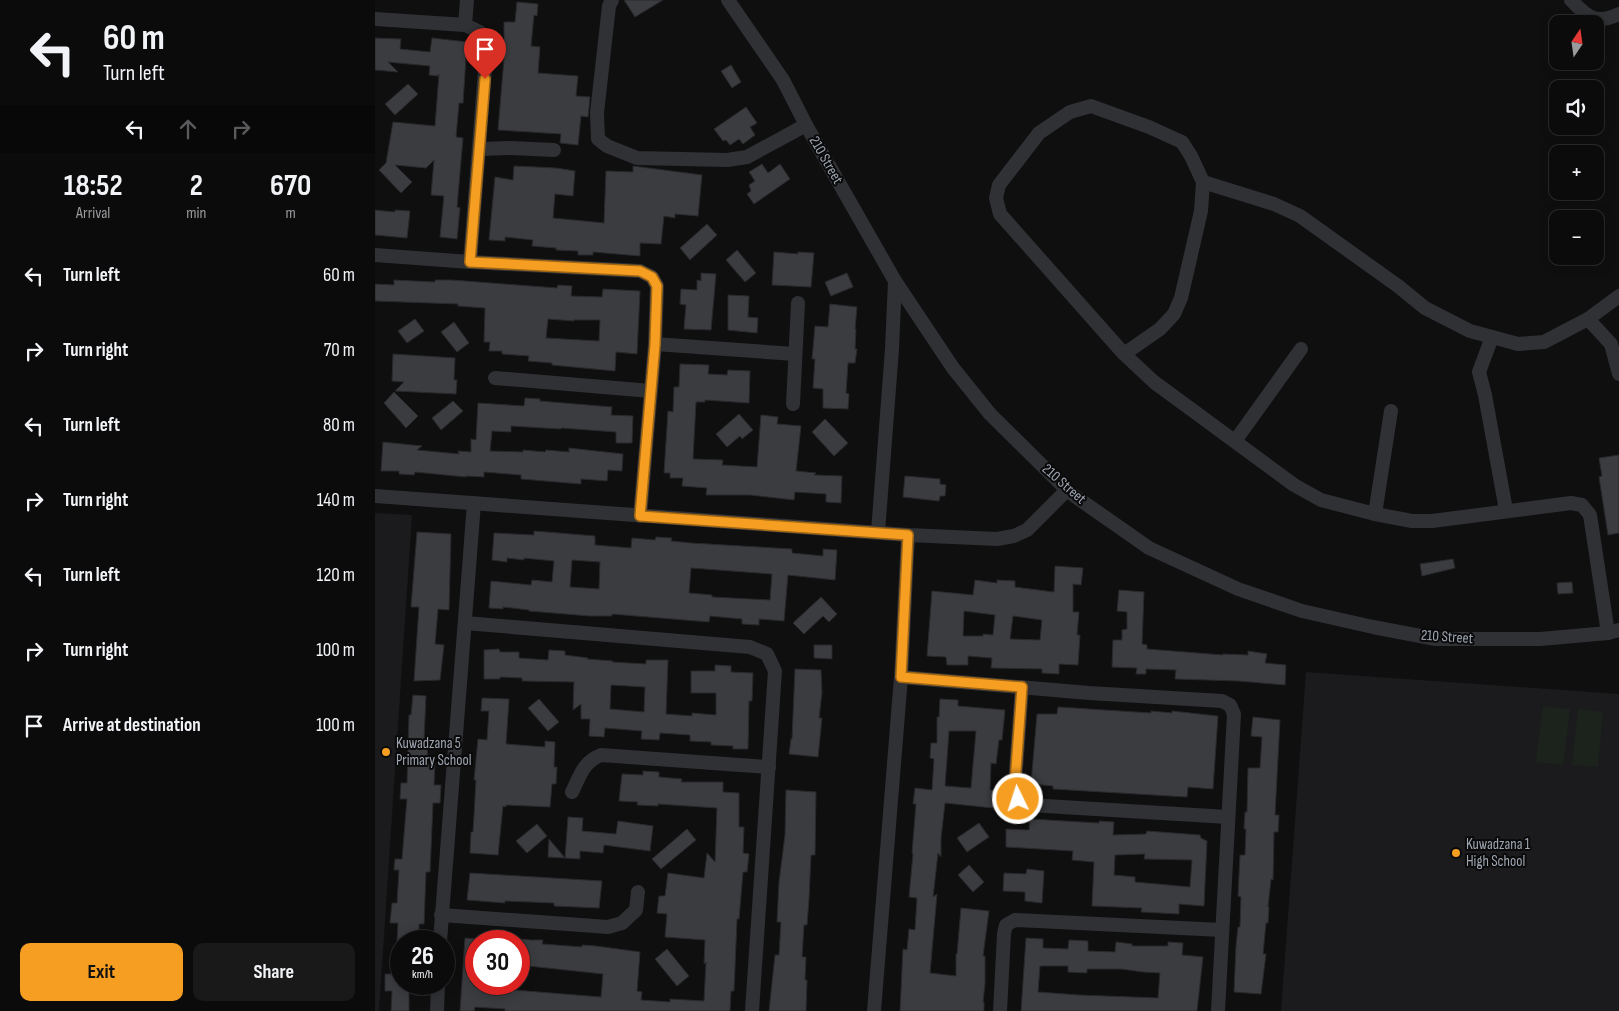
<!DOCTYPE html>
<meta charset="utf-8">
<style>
body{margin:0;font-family:"Sofia Sans Condensed",sans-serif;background:#19191a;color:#f1f3f6;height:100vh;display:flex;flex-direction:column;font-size:19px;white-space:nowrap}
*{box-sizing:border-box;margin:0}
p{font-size:16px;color:#9a9b9d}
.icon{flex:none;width:28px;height:28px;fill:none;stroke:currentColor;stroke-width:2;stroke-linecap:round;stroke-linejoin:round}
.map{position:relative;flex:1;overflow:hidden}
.side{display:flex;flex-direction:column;background:#0b0b0c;width:375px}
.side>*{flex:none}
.hud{background:#0b0b0c;color:#f1f3f6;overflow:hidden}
.needle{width:32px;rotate:13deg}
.controls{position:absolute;left:1174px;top:15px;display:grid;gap:10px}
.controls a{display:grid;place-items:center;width:55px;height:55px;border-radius:10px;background:#0b0b0c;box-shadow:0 2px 12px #0003,0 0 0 1px #2b2b2d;font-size:25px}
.speed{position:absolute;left:15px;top:930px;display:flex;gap:10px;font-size:25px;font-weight:700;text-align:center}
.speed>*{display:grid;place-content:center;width:65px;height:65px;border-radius:50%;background:#0b0b0c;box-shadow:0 2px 12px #0003,0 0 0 1px #2b2b2d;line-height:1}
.speed small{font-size:12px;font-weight:400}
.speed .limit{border:8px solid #d22;background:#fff;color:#111}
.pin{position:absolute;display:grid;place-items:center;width:42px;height:42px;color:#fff;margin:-51px -21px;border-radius:50% 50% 50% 0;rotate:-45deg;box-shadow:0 0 5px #0007}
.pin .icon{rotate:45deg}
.me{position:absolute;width:55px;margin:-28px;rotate:356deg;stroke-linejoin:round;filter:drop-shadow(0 0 4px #0008)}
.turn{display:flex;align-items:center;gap:18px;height:105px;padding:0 20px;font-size:22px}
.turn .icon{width:65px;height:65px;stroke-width:2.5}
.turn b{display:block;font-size:35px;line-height:42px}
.lanes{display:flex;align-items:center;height:48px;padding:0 20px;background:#0003;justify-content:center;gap:25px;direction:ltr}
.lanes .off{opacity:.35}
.eta{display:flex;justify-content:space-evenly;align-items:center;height:85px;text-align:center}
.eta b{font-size:30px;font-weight:700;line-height:35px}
.button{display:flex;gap:10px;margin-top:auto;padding:10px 20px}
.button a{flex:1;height:58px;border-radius:10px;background:#f69e21;color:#111;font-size:20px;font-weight:700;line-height:58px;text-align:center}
.button a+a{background:#19191a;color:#f1f3f6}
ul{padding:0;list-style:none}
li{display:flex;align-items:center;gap:15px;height:75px;padding:0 20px}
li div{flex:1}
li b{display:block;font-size:19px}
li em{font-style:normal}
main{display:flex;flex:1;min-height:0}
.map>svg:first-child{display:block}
.built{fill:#1b1b1d}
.green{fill:#1b231c}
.building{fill:#3b3c40;stroke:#29292c;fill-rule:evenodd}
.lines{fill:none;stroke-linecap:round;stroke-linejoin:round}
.street{stroke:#303135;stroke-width:14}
.route-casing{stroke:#a06715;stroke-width:12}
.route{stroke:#f69e21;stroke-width:9}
.poi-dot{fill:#f69e21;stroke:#0a0a0b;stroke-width:2}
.labels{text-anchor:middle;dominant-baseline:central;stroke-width:4;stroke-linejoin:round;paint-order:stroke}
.street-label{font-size:15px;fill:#9fa6b2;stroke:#0a0a0b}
.poi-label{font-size:15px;fill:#9fa6b2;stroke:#0a0a0b;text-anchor:start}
</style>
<main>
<section class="side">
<div class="hud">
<div class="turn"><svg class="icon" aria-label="left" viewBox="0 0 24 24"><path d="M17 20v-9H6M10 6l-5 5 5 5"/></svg><div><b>60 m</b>Turn left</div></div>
<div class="lanes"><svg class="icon" aria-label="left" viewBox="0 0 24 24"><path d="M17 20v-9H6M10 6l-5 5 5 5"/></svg><svg class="icon off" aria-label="ahead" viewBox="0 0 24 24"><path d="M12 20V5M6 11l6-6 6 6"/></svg><svg class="icon off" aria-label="right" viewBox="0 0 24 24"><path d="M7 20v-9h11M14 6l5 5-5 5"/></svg></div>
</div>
<div class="eta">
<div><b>18:52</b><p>Arrival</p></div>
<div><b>2</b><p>min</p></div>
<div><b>670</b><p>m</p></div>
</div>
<ul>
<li><svg class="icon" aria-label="left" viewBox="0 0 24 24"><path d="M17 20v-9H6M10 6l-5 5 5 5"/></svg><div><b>Turn left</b></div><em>60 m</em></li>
<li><svg class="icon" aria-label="right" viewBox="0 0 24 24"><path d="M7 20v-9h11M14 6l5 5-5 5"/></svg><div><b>Turn right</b></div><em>70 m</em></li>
<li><svg class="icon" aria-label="left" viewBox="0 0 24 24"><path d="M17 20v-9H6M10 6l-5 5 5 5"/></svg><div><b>Turn left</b></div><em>80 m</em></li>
<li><svg class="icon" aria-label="right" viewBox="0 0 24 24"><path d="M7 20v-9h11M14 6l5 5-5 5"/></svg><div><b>Turn right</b></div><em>140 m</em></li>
<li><svg class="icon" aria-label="left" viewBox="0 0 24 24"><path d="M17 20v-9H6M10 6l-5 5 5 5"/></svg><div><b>Turn left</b></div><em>120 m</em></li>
<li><svg class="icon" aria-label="right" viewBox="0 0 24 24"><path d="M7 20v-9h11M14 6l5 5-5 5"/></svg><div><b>Turn right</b></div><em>100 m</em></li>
<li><svg class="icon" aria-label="arrive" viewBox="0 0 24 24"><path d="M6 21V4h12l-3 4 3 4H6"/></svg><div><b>Arrive at destination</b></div><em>100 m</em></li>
</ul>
<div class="button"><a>Exit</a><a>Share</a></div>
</section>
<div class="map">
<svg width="1244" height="1011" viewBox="0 0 1244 1011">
<rect width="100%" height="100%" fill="#0f0f10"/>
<!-- built -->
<g class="built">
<path d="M0,513L37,515L4,1011H0Z"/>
<path d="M931,672L1244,694V1011H906Z"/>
</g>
<!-- green -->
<g class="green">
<path d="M1168,706L1195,709L1188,765L1161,762Z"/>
<path d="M1203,709L1228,712L1223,767L1197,765Z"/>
</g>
<!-- building -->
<g class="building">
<path d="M249,0H288L260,17Z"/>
<path d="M142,2L163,4L162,16L159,15L156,46L165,47L163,73L203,76L201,96L215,97L213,117L206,116L203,145L185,143L186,134L123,130L129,59V22H140Z"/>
<path d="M0,38L26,39L25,49L55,52L57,38L92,42L88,103H84L81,137L88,138L82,207L85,208L82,239L65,237L69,196L56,195L59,160L51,168L20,165L37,182L26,193L4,170L11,163L18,122L60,126L64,74L63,76L54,75L55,66L13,62L23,72L0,70Z"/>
<path d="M356,65L366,82L357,88L346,71Z"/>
<path d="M33,84L43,94L20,115L10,104Z"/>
<path d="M371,107L382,123L375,127L380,135L368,144L364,139L355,145L351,140L348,141L339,129Z"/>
<path d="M387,164L393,173L405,164L415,179L379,204L372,194L376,191L374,185L380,181L374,172Z"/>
<path d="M139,166L181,168L200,171L198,196L180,194L178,218L229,223L231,171L258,172V166L327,175L323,216L300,214V218L289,216L286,244L265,243V256L218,252V255H203V251L181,250V248L157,246L158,240L130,237V241L114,240L120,177L138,180Z"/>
<path d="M0,210L20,212V210L35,211L32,238L0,235Z"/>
<path d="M332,224L342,235L315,260L305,248Z"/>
<path d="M362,250L381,273L370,282L351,260Z"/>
<path d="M399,252L423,254V252L439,253L436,287L397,285Z"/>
<path d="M326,273L341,274L336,330L309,329L311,305L305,304L306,289L322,290V280L326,281Z"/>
<path d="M472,273L478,287L456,296L450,282Z"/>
<path d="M19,280L60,282V280H77L182,288L183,285L197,286L196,296L227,297L228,289L265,291L262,354L241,352L240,371L177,365V363L153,361L154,356L127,354V351H114L115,342H109L110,308L83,306V304L0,301V284L19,285ZM173,319L199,321V320H225L224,341L171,338Z"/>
<path d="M353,295L374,296L373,317L383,318L382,333L353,330Z"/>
<path d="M455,304L482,307L480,329H481L480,349H482L480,363H473L471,393L474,394L473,409L448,408V389L438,388L440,359H437L440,326L453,327Z"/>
<path d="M40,319L49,331L32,343L23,331Z"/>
<path d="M79,322L94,343L82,352L66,332Z"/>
<path d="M18,354L80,358L79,380H82L81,394L20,391L29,382L17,381Z"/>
<path d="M305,364L334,365L333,374L352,375L353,370L375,371L374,403L330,400V402H321L318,459L348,460L347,465L382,467L386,415L403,417L402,424L426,426L421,471L441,473L439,475L467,476L466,503L451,502V494L420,492L419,500L375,495H331L332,488L307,486L308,478H295V473H289L293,411L298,412L299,387H304Z"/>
<path d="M19,392L43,416L31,428L9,403Z"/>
<path d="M150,398L165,399V401L237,407L236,415L258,416L257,443H241V432L186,428V429L136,426V432L117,431L115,451L148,452V450L170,452L171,450L194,452V448L248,454L247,471L233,470L232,481L206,479V484L146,479V475L109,472V477L91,476V477L40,472L39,475L24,474V471H6L8,442L47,446L42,450L84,454L83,451L96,452V439L101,440L103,403L149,406Z"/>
<path d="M78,401L88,411L66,430L57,418Z"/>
<path d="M364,414L378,430L367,439L365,436L352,447L341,434Z"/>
<path d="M450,419L473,443L459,456L437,432Z"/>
<path d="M1244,455V533L1233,535L1224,477L1227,476L1224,458Z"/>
<path d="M530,476L565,479V484L571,485L570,496H565L564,501L528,497Z"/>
<path d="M159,531L220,536V545L256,548L257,538L280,540L281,537L297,538L296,541L316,543L417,549V553L448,556V549L462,550L460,580L413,575L409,621L384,619V625L367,624V619L335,616L334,622L237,614V616H215L154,611V610L128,607V609L114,608L116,581L156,585L157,580L177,582L179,561L149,558V560L132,558V562L117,560L119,533L159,535ZM197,560L225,562L224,589L195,587ZM316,568L397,574L395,600L337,597V595L314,593Z"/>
<path d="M42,532L76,534L74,610L63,609L60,644L69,645L65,680L39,681L44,607H36Z"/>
<path d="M1078,559L1080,568L1047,576L1045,564Z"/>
<path d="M680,566L708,568L706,585L698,584V612H704L702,635H705L703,665L684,664V674L667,673V669L616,668L617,658L593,656V665H572L571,657L552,656L557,591L598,595L600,580L622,583V580L640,581V587L679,592ZM589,611L620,615L618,635L608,634V636H588ZM638,616L667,620L665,640L635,639Z"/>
<path d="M1197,582L1198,593L1183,594L1182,583Z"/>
<path d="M744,590L769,592L767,644L772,645V649L848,655V654L873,655V651L892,654L890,663L911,665L910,685L863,681L800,679L801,670L771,669V674H761L762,668L737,667L738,640H747V630L752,629V612L742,611Z"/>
<path d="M446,597L462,614L454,622L448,616L429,634L418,623Z"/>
<path d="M439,645H457V659L439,658Z"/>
<path d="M124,649L125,652H144V658L173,660L174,650L190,651V655L213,658L212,659L238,661L237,662L271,664V660H293L291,714L317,716V713L341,715V693H316V671H340V665L356,666V672L378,673L377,701H374L373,749H358V746L336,745V742L315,741V735L285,733L284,740L266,739L267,731L230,728L229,737L214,736L215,719H206V704L198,710L199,682L147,681V678L125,677V679H109V650ZM236,685L270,687L269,712L235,709Z"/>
<path d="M420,669L446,670L447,693L444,718H447L443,757L414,754L416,739H417Z"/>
<path d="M38,695L51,696L49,739H53L52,762H60L59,785H66L65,803H58L55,872H51L49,924H44V941H22L23,923H15L17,903H22L24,870H19L20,859H27L32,799H25L26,783H32L34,715H36Z"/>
<path d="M107,698L134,699L131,744L170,747V741L180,742L179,767H182L181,784H177L175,807L131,805V807L128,806L123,855L95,853L96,832H98L99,815L101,780H99L103,739L112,740L114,711H106Z"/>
<path d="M164,699L184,722L173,731L153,708Z"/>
<path d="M565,699L583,700V706L630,710L627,740H624L621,764L616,763L615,790L620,791L618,808L570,803L566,838V857L563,853L558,897L562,894L555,973L581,976V954H582L586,908L614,911L608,956H610V984L608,1002H609V1011H525L528,949L532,950L534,929L540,930L542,898L534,897L538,854L537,853L541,804H538L540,788L557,790L559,759L555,758L556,743H562V717H564ZM574,731H601L596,788L570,786Z"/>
<path d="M683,707L776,713V711L797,713V711L843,716L838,789L813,787L812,797L678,789V786L656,784L662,714H682Z"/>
<path d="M878,717L905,720L900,815H904L903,832H899L898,880L896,879L893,907H894L893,923H891L888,954H891L886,994L859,992L861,946L863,927H865L866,897L863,896L865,855H870L871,829H869L870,812H872L873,768H885L887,737L876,736Z"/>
<path d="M268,771L284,772V777L307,779L306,782H348V792L364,793V827H369L368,853L374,854L372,872H368L364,919H362L359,991H356L355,1011H130V1009L100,1007L99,1011H85L90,938L101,939V987L226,997L228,974L144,965V939L156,940H168L167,944L207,947V945L221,946L265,952L262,991L267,992L266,1000L295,1002V999L329,1001L331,962L329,964L330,940L290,937L292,914L282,913L284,896H290L293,873L329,878L332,853L340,862L342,808L283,804V806L262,805L263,802L244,801L247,774L268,775Z"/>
<path d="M411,790L441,792L440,855H436L434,899L432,925H429L427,957H431L430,980H432L431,1011H394L400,955H404L406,922H402L404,882L410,835Z"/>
<path d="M193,817L208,818L207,831L241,834L243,821L278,826L275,851L229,845L228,853L205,851V859L190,858Z"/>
<path d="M655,819L724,823V821L739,822L738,835L771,834L772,831L825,835L826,838L832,841L829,906L804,904V914L766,912L767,908L717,906L719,862L697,860L698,851L631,847V829L654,830ZM770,854L769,859L817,860L815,887L760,882V877L739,875L740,855Z"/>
<path d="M604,823L614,837L592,852L582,838Z"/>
<path d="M162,824L172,836L152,853L141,841Z"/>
<path d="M312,829L321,840L286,869L277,859Z"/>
<path d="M174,839L190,858L173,857Z"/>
<path d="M594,865L609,882L598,892L583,875Z"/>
<path d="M652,869L669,871L667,903L650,901V892L628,891L629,873L651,874Z"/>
<path d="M95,873L227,881L224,908L179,906V903L130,901V903L92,900Z"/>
<path d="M651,938L668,939V948L693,949L694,940L713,941V951L740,952L741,942L757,944V946H793V942L808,943L807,955L828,957L822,1011H646ZM665,966H693V972L712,973V969H746L768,972L785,973L783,998L704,995L663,992Z"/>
<path d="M292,949L314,976L302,986L280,959Z"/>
<path d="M10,974H26V984H34V1011H16L17,991H10Z"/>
</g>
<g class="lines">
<!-- street -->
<g class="street">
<path d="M237,0L234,6L222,113L223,139L232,146L262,158L352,160L372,157L431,125"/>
<path d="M353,0L408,80L431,125L520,281L578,368L615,414L692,490L701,497L774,548L863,589L927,611L998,627L1061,639H1165L1233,633L1244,630"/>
<path d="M1196,0C1212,17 1221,25 1244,14"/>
<path d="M0,19L90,25L105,32L112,44L95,262L265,271L277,277L282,286L280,344L265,516"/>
<path d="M90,25L92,0"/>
<path d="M105,149L136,148L179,150"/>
<path d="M828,182L899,204L925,216L1023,286L1050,308L1095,331L1143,344L1169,342L1213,319L1244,296"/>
<path d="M0,255L95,262"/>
<path d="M1213,319L1236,344L1244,374"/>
<path d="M1117,337L1104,372L1110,395L1131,510"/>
<path d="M280,344L420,354"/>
<path d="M749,354L785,329L799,314L806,298L826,211L828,182L816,156L807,142L774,127L716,106L695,112L664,133L624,185L621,198L625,214L749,354L779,382L919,485L946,500L1000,514L1037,521H1057L1196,503L1207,505L1215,515L1233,633"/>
<path d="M120,378L276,391"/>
<path d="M418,404L423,303"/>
<path d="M860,441L926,349"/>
<path d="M0,496L533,535L622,539L639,536L652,530L692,490"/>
<path d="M1000,514L1016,411"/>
<path d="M503,532L517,349L520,281"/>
<path d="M90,623L375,647L392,654L400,671L377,1011"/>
<path d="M526,677L714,693L847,701L855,705L859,714L843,1011"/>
<path d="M647,687L640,783L643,799L654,805L853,817"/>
<path d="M197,792C205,776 208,762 226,755L394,767"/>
<path d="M66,915L233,927L247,923L261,910L263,892"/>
<path d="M65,941L99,503"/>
<path d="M62,1011L63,984"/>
<path d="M499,1011L526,677L533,535"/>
<path d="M625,1011L629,934L631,925L640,920L847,930"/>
</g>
</g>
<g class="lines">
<defs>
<path id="route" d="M110,79L95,262L265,271L277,277L282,286L280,344L265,516L533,535L526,677L647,687L640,783L643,799"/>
</defs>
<!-- route casing -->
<use href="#route" class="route-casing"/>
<!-- route -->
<use href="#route" class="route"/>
</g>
<!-- markers -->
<g class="poi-dot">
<circle cx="11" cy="752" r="5"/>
<circle cx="1081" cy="853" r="5"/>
</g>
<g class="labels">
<!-- street labels -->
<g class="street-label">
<text transform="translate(451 160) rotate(60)">210 Street</text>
<text transform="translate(689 484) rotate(41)">210 Street</text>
<text transform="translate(1072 637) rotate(4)">210 Street</text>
</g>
<!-- poi labels -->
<g class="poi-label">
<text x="21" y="743">Kuwadzana 5<tspan x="21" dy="17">Primary School</tspan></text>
<text x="1091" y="844">Kuwadzana 1<tspan x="1091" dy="17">High School</tspan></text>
</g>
</g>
</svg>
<div class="controls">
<a><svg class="needle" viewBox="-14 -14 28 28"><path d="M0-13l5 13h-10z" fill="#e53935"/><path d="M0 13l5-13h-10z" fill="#9a9b9d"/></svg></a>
<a><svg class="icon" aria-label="sound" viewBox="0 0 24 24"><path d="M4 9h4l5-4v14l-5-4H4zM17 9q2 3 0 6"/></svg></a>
<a>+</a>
<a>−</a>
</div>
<div class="speed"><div>26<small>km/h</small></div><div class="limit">30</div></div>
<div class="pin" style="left:110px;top:79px;background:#d93025"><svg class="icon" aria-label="arrive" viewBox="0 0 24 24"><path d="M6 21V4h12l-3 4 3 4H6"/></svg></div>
<svg class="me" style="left:643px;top:799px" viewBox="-20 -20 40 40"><circle r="17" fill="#f69e21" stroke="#fff" stroke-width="3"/><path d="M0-11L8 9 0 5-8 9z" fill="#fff"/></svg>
</div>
</main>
